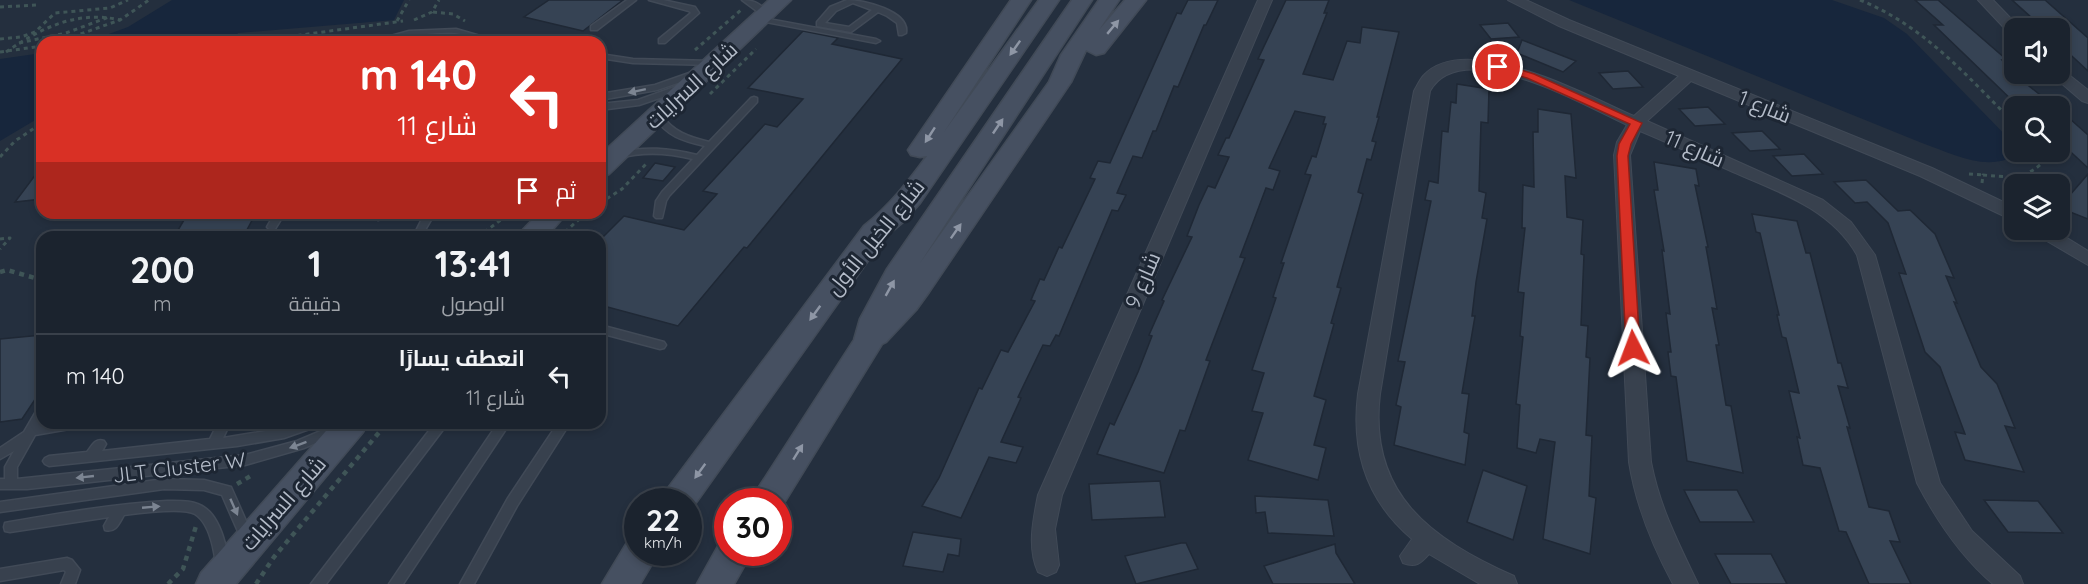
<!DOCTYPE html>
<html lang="ar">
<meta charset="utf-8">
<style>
body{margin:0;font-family:Quicksand,Cairo,sans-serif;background:#242b36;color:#f1f3f6;direction:rtl;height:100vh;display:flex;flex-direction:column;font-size:22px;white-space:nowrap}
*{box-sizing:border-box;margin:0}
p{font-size:20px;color:#a0a4aa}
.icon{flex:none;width:33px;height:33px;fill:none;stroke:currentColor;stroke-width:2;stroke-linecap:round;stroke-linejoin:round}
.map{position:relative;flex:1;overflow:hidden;direction:ltr}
.side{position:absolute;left:36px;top:231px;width:570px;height:198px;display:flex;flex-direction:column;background:#1b232e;border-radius:18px;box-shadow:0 3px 9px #0003,0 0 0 2px #39404a;direction:rtl}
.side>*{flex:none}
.top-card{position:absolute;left:36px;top:36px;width:570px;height:183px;border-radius:18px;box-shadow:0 3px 9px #0003,0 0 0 2px #39404a;direction:rtl;background:#d93025;color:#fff;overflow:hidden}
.controls{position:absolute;left:2004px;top:18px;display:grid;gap:12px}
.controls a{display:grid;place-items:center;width:66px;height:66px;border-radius:12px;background:#1b232e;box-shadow:0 3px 9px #0003,0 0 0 2px #39404a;font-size:30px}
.speed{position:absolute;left:624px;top:488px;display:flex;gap:12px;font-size:30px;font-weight:700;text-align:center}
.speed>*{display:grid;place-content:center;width:78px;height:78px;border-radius:50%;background:#1b232e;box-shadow:0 3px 9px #0003,0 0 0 2px #39404a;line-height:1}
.speed small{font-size:15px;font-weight:400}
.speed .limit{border:9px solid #d22;background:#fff;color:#111}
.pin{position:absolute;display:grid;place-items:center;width:51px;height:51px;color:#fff;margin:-26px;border:3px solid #fff;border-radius:50%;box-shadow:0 2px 6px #0007}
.me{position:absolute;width:66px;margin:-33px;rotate:357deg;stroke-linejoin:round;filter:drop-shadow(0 0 4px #0008)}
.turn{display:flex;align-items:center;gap:21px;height:126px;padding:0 30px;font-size:27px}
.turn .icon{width:78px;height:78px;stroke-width:2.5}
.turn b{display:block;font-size:42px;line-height:51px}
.then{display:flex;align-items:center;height:57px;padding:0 30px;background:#0003;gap:12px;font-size:22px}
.eta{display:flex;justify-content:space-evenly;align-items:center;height:102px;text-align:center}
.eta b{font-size:36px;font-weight:700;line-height:42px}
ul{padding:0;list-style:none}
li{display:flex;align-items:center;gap:18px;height:84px;padding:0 30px;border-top:2px solid #39404a}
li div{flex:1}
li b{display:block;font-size:22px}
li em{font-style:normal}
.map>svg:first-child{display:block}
.water{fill:#17263c}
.building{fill:#364354;stroke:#1f2835;stroke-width:1.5}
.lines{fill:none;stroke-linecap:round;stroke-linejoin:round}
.service-casing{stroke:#414a57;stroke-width:3}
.minor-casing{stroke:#414a57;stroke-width:2}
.secondary-casing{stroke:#414a57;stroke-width:3}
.path-far1{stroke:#3f5557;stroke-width:3;stroke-dasharray:4 4;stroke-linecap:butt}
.path{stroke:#3f5557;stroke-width:4.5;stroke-dasharray:5 5;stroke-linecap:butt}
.service{fill:#38414e;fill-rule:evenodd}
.minor{fill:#38414e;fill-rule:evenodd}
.secondary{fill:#465061;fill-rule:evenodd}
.oneway{fill:#8e96a5}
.oneway2{fill:#7c8592}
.route{fill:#d93025;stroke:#8d1f18;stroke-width:1.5}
.labels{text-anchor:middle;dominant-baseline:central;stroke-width:6;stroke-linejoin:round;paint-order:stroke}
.street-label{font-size:21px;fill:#b4bcc9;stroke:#1d2633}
</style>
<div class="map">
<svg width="2088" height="584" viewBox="0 0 2088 584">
<rect width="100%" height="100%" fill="#242f3e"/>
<!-- water -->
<g class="water">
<path d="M172,0H404L394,20L238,33L232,42H87L128,27Z"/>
<path d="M1569,0H1832L1884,18L1907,34L2014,144L2015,156C1985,172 1951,153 1922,143Z"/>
<path d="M42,53V116L0,141V59Z"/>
</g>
<!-- building -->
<g class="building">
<path d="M549,0H623L583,31L524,17Z"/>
<path d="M1188,0H1218L1206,25H1204L1178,87L1174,86L1156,131H1153L1142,158L1133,156L1117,193L1126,195L1118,211L1112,210L1059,336L1056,335L1050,346L1043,345L1018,397L1021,398L1001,442L1023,447L1016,463L989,457L961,518L922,506L939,478L979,388L982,389L1001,350L1008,352L1035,301L1031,300L1040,279L1044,280L1059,247L1062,248L1095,179L1090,178L1098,161L1110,163L1177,13L1181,14Z"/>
<path d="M1286,0H1329L1324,13H1327L1303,74L1333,80L1347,41L1360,43L1362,27L1399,32L1377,117H1379L1372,141L1376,142L1371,160L1367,159L1358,192L1363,194L1337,287L1341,288L1331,323L1334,324L1314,396L1326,400L1314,445L1326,448L1318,480L1248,460L1263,413L1252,411L1264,373L1252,370L1276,298L1273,297L1284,263H1281L1311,175L1305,174L1312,156L1316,157L1326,124H1323L1325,117L1295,111L1269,168L1280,171L1273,190L1266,188L1251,228L1240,257L1245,258L1206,360L1210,361L1185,431L1180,430L1164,473L1097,454L1110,423L1114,425L1138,372L1152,336L1149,335L1164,301L1162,300L1192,237L1187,236L1199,205L1208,186L1215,188L1229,157L1218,155L1226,138H1229L1264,60L1258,59Z"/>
<path d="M1915,0H1938L2007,60H2002L2014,74L2054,106H2018L1934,25H1943Z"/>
<path d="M2012,0H2045L2088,38V71L2060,45V28H2043Z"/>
<path d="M1508,23L1519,37L1491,39L1480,25Z"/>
<path d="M803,31L838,38L832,44L902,59L747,248L744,247L678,326L600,305V240L624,216L684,230L717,194L703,191L765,124L777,127L803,99L748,88Z"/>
<path d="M1522,40L1576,61L1563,72L1517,53Z"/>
<path d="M1628,71L1643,87L1613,89L1599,73Z"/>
<path d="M1457,84L1489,89L1488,123L1481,122L1479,191L1486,193L1482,218L1487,219L1476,282L1472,316H1475L1462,393L1469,394L1464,432L1469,434L1465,465L1394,445L1401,407L1396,405L1405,362L1398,361L1431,201L1425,200L1429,181L1438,183L1442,131L1448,132L1451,102L1456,103Z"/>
<path d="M1708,107L1725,124L1695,126L1679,109Z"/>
<path d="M1538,109L1571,114L1576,178L1565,176L1567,217L1583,220L1581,254L1584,255L1581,325L1588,326L1586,357L1590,358L1586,435L1592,436L1589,496L1596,498L1590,554L1543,539L1555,442L1540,439L1536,453L1517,448L1520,405L1516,404L1523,337L1520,336L1524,293L1518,292L1525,228H1522L1523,185L1534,187L1533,132H1538Z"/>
<path d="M2060,110L2088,135V168L2060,142Z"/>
<path d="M1762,131L1780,149L1750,151L1732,133Z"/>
<path d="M1804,154L1823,174L1792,176L1773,156Z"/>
<path d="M1654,162L1696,169L1699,186L1695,185L1708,247H1706L1717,309L1712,308L1719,345H1716L1726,405L1731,406L1743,473L1687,461L1676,377L1671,376L1668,352H1671L1666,313L1670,314L1662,250L1664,251L1654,190H1658Z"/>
<path d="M655,163L675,167L663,181L643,178Z"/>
<path d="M42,166V199L15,202Z"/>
<path d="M2088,174V219L2060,208L2067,194L2070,195Z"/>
<path d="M1866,180L1898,211L1910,210L1935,234L1954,278L1946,276L1957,303L1954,302L1981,367L1997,384L2015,428L2005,426L2024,472L1965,460L1955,432L1965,434L1940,367L1925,352L1899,273L1906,274L1888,223L1867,202L1855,203L1834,182Z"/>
<path d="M188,213H256L243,237H174Z"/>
<path d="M1752,214L1797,221L1806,253H1810L1838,363H1841L1848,388L1838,386L1850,428L1847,427L1869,507L1889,511L1900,542L1890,541L1911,584H1869L1846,532L1839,531L1820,468L1803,465L1797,437L1800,438L1789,391L1799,393L1786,338L1782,337L1777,315H1779L1760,233L1756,232Z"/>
<path d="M42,335V389L22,419L0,422V339Z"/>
<path d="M1483,470L1527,486L1513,540L1467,522Z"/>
<path d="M1160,481L1165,517L1092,520L1089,484Z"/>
<path d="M1684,490H1737L1754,522H1700Z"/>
<path d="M1255,496L1328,500L1334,536L1268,533L1265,512L1256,513Z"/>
<path d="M1984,500L2038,501L2063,533L2008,532Z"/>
<path d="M913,532L961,539L959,556L948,554L943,572L903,566Z"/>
<path d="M1181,543H1186L1198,569L1136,584L1125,556Z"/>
<path d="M1335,544L1336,553L1355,584H1273L1264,566Z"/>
<path d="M1715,554H1771L1787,584H1731Z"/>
</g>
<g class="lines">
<defs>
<g id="service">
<path d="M627,0H636L597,30H591V26Z"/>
<path d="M649,0H663L695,7L699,13L665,43H659V39L691,13L689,11Z"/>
<path d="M742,0C755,0 762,5 770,15L766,17C762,15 746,3 742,0Z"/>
<path d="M847,0C863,0 910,11 906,33L902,35H899L897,23L887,16L878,12L851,32L817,26V22L830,7ZM853,3L872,10L849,27L825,23L836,11Z"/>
<path d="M758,17L876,39L880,41L876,43L761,21H758Z"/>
<path d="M456,29L501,42C484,42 471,35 455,33C431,32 407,36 384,41L380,39L409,31Z"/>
<path d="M600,54L633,59L713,61L717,63L713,65L633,63L600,58Z"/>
<path d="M695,71L699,74L698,76L657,90L600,100V94L655,85Z"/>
<path d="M680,85L684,88L683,90L639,105L600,110V104L638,100Z"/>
<path d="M754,97L757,98V102L669,196L666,201L662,218H656L654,216L656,201L662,192L693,159C668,153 645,151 620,158L617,157L615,155L617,153C645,146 669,148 697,155L705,146C683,141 666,136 654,116L655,114H661C673,132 689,137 709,142L751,98Z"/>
<path d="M275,213H285L275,229H269L267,227Z"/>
<path d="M375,213H385L381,219L378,220L373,217Z"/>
<path d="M425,213H435L421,237H410L416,231Z"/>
<path d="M600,325L664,342L666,345L664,348L660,349L600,333Z"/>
<path d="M42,407V422L40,425L50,423H81L79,426L75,428L35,435L17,467V479L245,455L297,441L335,425L339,427L341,430L339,433L304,448L245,465L27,489H0V479H5V467L14,451L0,459V448L24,432L38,408Z"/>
<path d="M218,423H230L223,438L284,428L300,423H320L318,426L284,438L237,446L49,466L45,464L43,461L45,458L49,456L87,452C92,446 95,438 104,441L106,444L102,451L210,439Z"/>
<path d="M435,423H448L326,584H311Z"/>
<path d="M498,423H510L403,584H389Z"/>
<path d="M558,423H570L517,506L474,584H460L508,498Z"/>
<path d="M164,479L204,480L231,487L254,539L253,543L248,544L243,543L222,495L204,490L164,489L0,512V502Z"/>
<path d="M167,501C179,501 195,500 205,508C224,521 230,562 231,584H217C217,565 213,525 195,514C182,507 139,513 124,515C119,523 116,533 105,530L104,526L109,517L10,532L5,531L4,527L5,523L10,522C62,513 114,504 167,501Z"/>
<path d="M67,558L72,560L80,570L75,584H61L66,572L64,570L0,581V569Z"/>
</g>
<g id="minor">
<path d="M1258,0H1272L1062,495L1055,529L1059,565L1056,572L1047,576L1038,572C1027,548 1033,520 1038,495Z"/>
<path d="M1508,0H1526L1569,20L1932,168L2014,207V220L2008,218L1920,176L1691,81L1647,121L1823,200L1851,222L1875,255L1940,483L1972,531L2020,576L2023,584H1993C1960,556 1937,521 1917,483L1857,255C1831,209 1779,192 1733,172C1702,158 1671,144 1640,131L1630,155L1651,462C1660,508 1678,542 1698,584H1673C1652,545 1636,506 1629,462L1614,155L1617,142L1627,125C1585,106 1462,34 1430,91L1380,394C1368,494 1431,539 1514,576L1517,584H1480L1429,554C1421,563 1416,568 1403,563L1400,556L1412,539C1367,501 1351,451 1358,394L1414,91C1417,86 1420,79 1424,75C1467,30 1588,96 1634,116L1679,76L1559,26Z"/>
<path d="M1978,0H1993L2020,28H2014V34L2009,33Z"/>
<path d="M2060,69L2064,71L2088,90V103L2082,101L2054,77L2052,74H2060Z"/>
<path d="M2032,230H2054L2088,251V265L2035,234Z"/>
</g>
<g id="secondary">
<path d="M769,0H791L609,174L600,177V155Z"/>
<path d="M1011,0H1031L944,132L1039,0H1059L920,203L904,221L884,238L690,511L688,501H661L666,491L864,226C890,205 908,182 927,156L920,157L911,155L908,150Z"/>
<path d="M1072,0H1092L920,263L1049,82L1061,55L1099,0H1119L1099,30L1125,0H1146L1104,53L1096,55L1086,50L1071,82L929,292L916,310L886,342L882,344L779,511L778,501H750L854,340L860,319L887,269Z"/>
<path d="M539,213H567L546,237H516Z"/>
<path d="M333,423H368L363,432L236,584H196L201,573Z"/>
<path d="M638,538V552H659L640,584H602L628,541Z"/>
<path d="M728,539V552H752L734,584H697L721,541Z"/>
</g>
</defs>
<!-- service casing -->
<use href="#service" class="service-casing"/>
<!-- minor casing -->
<use href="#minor" class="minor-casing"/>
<!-- secondary casing -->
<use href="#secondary" class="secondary-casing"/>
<!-- path-far1 -->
<g class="path-far1">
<path d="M1860,0C1924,26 1966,75 2014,123"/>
<path d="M0,7L38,5"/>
<path d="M433,12L453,14L465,21"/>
<path d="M414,20L432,12L439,0"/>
<path d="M397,21L409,0"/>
<path d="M0,39L21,37L35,32L55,13L110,8L128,0"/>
<path d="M58,42L120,20L149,0"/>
<path d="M250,42L403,21"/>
<path d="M19,43L66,33L109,17"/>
<path d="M695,50L741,10"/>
<path d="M0,52L42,46"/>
<path d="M6,52C41,28 77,10 120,20"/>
<path d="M710,94L756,49"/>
<path d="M600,129L608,118"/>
<path d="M0,157L15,141L42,123"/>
<path d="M1969,174L1983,175"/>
<path d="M1982,183L1983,175C2005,177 2024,180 2041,164V152"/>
<path d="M600,203L622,189L647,163"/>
<path d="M565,232L586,213"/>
<path d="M478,237L510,213"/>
<path d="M0,239L10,238L0,249"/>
</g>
<!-- path -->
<g class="path">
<path d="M0,272L7,270L42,280"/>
<path d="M237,484L254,474"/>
<path d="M168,584L183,569L196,526"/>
<path d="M256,584L274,557L387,423"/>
</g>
<!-- service -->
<use href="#service" class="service"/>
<!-- minor -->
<use href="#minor" class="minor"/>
<!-- secondary -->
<use href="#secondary" class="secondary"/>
</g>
<!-- one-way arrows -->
<defs><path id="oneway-solid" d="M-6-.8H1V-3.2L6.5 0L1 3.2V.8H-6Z" transform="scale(1.5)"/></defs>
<g class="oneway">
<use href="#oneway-solid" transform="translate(1113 27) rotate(-50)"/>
<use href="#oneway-solid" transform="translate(1015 48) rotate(125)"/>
<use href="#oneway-solid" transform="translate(998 126) rotate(-56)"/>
<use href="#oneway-solid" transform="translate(930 135) rotate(123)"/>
<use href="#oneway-solid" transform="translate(956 231) rotate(-55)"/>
<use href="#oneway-solid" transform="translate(890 288) rotate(-61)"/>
<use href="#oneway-solid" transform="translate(815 313) rotate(126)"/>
<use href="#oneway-solid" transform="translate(798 452) rotate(-58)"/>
<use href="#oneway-solid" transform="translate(700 471) rotate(126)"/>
</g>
<g class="oneway2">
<use href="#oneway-solid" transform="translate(637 91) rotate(168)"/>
<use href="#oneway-solid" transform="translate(298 445) rotate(160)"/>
<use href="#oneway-solid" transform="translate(85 477) rotate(174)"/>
<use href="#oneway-solid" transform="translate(151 507) rotate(-5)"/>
<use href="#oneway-solid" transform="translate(234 507) rotate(66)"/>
</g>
<!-- route -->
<path class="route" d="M1498,63L1534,74L1642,123L1631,144L1628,156L1640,348L1638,352L1633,353L1626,348L1617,156L1619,144L1630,124L1527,78L1495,69V64Z"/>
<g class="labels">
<!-- street labels -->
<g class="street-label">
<text transform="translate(691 85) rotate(-43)">شارع السرايات</text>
<text transform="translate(1765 106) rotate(22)">شارع 1</text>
<text transform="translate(1695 148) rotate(24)">شارع 11</text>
<text transform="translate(875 237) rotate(-51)">شارع الخيل الأول</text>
<text transform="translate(1142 280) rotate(-67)">شارع 9</text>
<text transform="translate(179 467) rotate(-7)">JLT Cluster W</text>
<text transform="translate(283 503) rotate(-49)">شارع السرايات</text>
</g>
</g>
</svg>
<div class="controls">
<a><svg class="icon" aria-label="sound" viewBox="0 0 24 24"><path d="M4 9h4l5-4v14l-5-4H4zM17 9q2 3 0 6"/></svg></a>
<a><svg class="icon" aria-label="search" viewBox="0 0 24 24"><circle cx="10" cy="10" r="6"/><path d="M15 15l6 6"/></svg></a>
<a><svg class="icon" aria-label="layers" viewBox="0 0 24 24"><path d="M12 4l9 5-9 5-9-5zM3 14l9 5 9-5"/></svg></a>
</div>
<div class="speed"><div>22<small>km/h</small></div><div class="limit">30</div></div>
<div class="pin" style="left:1498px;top:67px;background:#d93025"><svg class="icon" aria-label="arrive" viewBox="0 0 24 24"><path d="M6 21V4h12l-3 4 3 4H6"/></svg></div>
<svg class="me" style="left:1633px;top:348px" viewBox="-20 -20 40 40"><path d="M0-17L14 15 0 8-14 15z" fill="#d93025" stroke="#fff" stroke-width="4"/></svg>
<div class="top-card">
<div class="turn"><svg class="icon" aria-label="left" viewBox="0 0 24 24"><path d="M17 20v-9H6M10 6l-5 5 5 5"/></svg><div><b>140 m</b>شارع 11</div></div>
<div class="then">ثم<svg class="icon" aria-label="arrive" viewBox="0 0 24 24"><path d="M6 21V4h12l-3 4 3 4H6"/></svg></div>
</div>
<section class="side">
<div class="eta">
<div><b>13:41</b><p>الوصول</p></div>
<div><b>1</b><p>دقيقة</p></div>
<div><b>200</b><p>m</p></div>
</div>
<ul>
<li><svg class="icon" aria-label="left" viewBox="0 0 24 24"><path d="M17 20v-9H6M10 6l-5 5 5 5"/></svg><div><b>انعطف يسارًا</b><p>شارع 11</p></div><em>140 m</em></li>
</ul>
</section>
</div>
